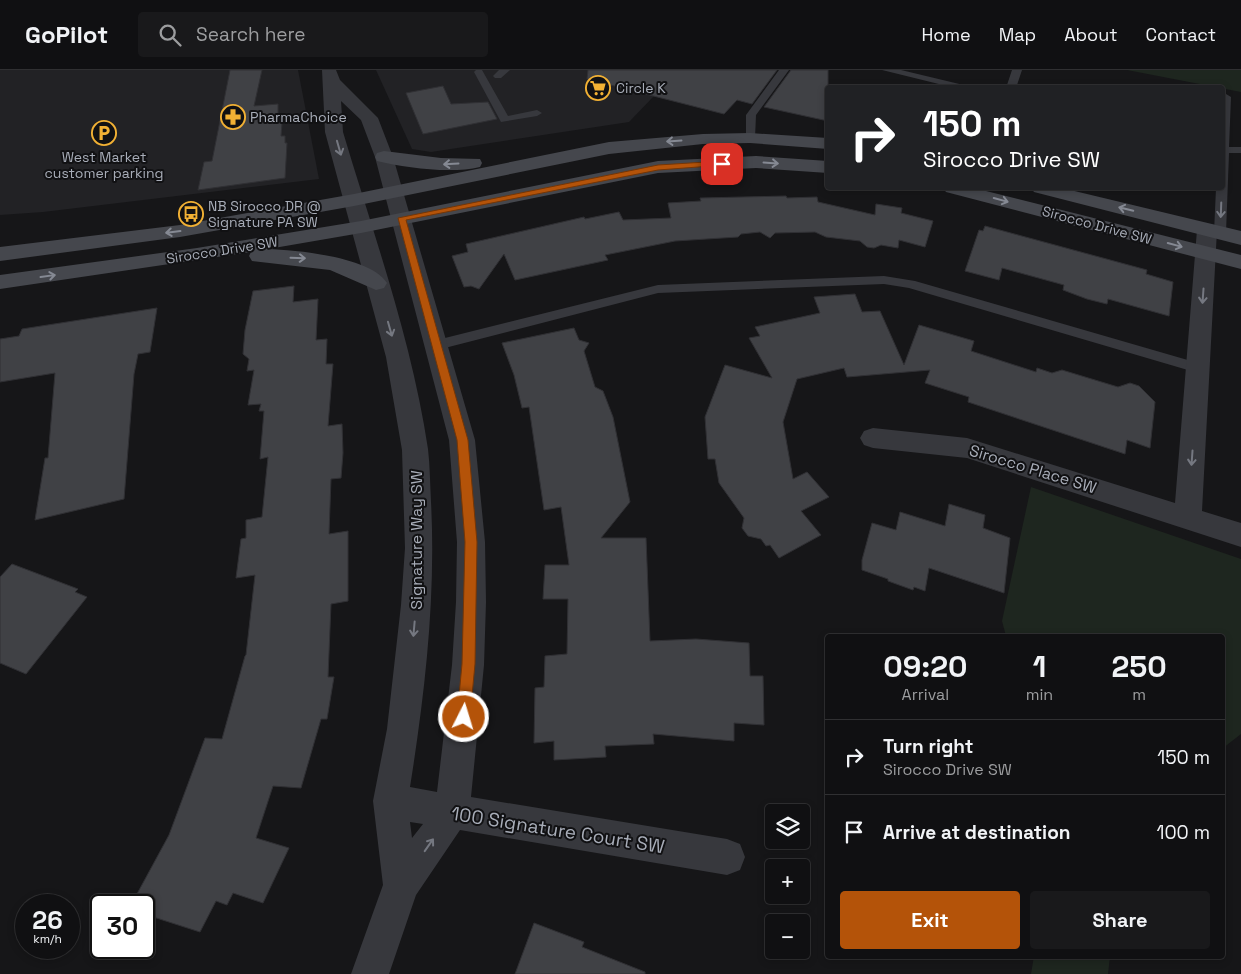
<!DOCTYPE html>
<meta charset="utf-8">
<style>
body{margin:0;font-family:"Space Grotesk",sans-serif;background:#19191b;color:#f1f3f6;height:100vh;display:flex;flex-direction:column;font-size:19px;white-space:nowrap}
*{box-sizing:border-box;margin:0}
p{font-size:16px;color:#9c9d9f}
.icon{flex:none;width:28px;height:28px;fill:none;stroke:currentColor;stroke-width:2;stroke-linecap:round;stroke-linejoin:round}
.map{position:relative;flex:1;overflow:hidden}
.sheet{position:absolute;left:825px;top:564px;width:400px;height:325px;display:flex;flex-direction:column;background:#101012;border-radius:5px;box-shadow:0 2px 8px #0003,0 0 0 1px #303032}
.sheet>*{flex:none}
.hud{position:absolute;left:825px;top:15px;width:400px;height:105px;border-radius:5px;box-shadow:0 2px 8px #0003,0 0 0 1px #303032;background:#202124;color:#fff;overflow:hidden}
.controls{position:absolute;left:765px;top:734px;display:grid;gap:10px}
.controls a{display:grid;place-items:center;width:45px;height:45px;border-radius:5px;background:#101012;box-shadow:0 2px 8px #0003,0 0 0 1px #303032;font-size:25px}
.speed{position:absolute;left:15px;top:824px;display:flex;gap:10px;font-size:25px;font-weight:700;text-align:center}
.speed>*{display:grid;place-content:center;width:65px;height:65px;border-radius:50%;background:#101012;box-shadow:0 2px 8px #0003,0 0 0 1px #303032;line-height:1}
.speed small{font-size:12px;font-weight:400}
.speed .limit{border:2px solid #111;border-radius:8px;background:#fff;color:#111}
.pin{position:absolute;display:grid;place-items:center;width:42px;height:42px;color:#fff;margin:-21px;border-radius:10px;box-shadow:0 2px 8px #0006}
.me{position:absolute;width:55px;margin:-28px;rotate:5deg;stroke-linejoin:round;filter:drop-shadow(0 0 4px #0008)}
.turn{display:flex;align-items:center;gap:18px;height:105px;padding:0 15px;font-size:22px}
.turn .icon{width:65px;height:65px;stroke-width:2.5}
.turn b{display:block;font-size:35px;line-height:42px}
.eta{display:flex;justify-content:space-evenly;align-items:center;height:85px;text-align:center}
.eta b{font-size:30px;font-weight:700;line-height:35px}
.button{display:flex;gap:10px;margin-top:auto;padding:10px 15px}
.button a{flex:1;height:58px;border-radius:5px;background:#b45309;color:#fff;font-size:20px;font-weight:700;line-height:58px;text-align:center}
.button a+a{background:#19191b;color:#f1f3f6}
ul{padding:0;list-style:none}
li{display:flex;align-items:center;gap:15px;height:75px;padding:0 15px;border-top:1px solid #303032}
li div{flex:1}
li b{display:block;font-size:19px}
li em{font-style:normal}
header{display:flex;align-items:center;gap:30px;box-sizing:border-box;height:70px;padding:0 25px;background:#101012;border-bottom:1px solid #303032}
header strong{font-size:24px}
nav{display:flex;gap:28px;margin-inline-start:auto;font-size:18px}
.search{width:350px;height:45px;background:#19191b;display:flex;align-items:center;gap:12px;box-sizing:border-box;padding:0 18px;border-radius:5px;color:#9c9d9f;font-size:19px}
.map>svg:first-child{display:block}
.built{fill:#222225}
.green{fill:#1e261f}
.building{fill:#404145;stroke:#303034}
.lines{fill:none;stroke-linecap:round;stroke-linejoin:round}
.lane{fill:#37383d;fill-rule:evenodd}
.street{fill:#37383d;fill-rule:evenodd}
.secondary{fill:#45474d;fill-rule:evenodd}
.oneway{stroke:#858993}
.oneway2{stroke:#757881}
.route{fill:#b45309;stroke:#753606}
.labels{text-anchor:middle;dominant-baseline:central;stroke-width:4;stroke-linejoin:round;paint-order:stroke}
.far-poi-label{font-size:14px;fill:#a8adb8;stroke:#111113;text-anchor:start}
.far-street-label{font-size:14px;fill:#a8adb8;stroke:#111113}
.street-label{font-size:16px;fill:#a8adb8;stroke:#111113}
.near-street-label{font-size:19px;fill:#a8adb8;stroke:#111113}
</style>
<header>
<strong>GoPilot</strong>
<div class="search"><svg class="icon" aria-label="search" viewBox="0 0 24 24"><circle cx="10" cy="10" r="6"/><path d="M15 15l6 6"/></svg>Search here</div>
<nav><a>Home</a><a>Map</a><a>About</a><a>Contact</a></nav>
</header>
<div class="map">
<svg width="1241" height="904" viewBox="0 0 1241 904">
<rect width="100%" height="100%" fill="#161618"/>
<!-- built -->
<g class="built">
<path d="M0,0H298L319,109L43,142L0,145Z"/>
<path d="M376,0H679L629,52L431,82L412,79Z"/>
</g>
<!-- green -->
<g class="green">
<path d="M1127,0H1241V22Z"/>
<path d="M1031,417L1241,489V664L1223,678L1222,566H1006L1002,551Z"/>
<path d="M1034,886H1110L1108,904H1031Z"/>
</g>
<!-- building -->
<g class="building">
<path d="M230,0H262L254,36L278,34V53H282L281,66H285V73H287L285,108L198,120L204,92L212,91Z"/>
<path d="M588,0H777L752,34L737,30L724,44L587,9Z"/>
<path d="M791,0H828V51L764,37Z"/>
<path d="M443,16L451,34L488,32L497,49L423,64L406,23Z"/>
<path d="M786,126L787,128L817,127L818,132L875,145L876,134L902,138L901,143L933,151L925,177L899,170L898,178L881,175L874,178L867,177L860,171L826,167L815,162L775,163L770,168L760,162L741,164L738,167L675,171L605,185L608,190L515,210L504,184L479,219L471,216L464,217L452,186L468,182L466,174L584,147L585,149L619,142L623,150L671,148L668,133L701,131L700,128Z"/>
<path d="M985,156L1147,200L1146,204L1173,212L1169,246L1108,229L1107,234L1087,229L1063,220L1064,215L1002,198L999,210L965,201L979,160L983,161Z"/>
<path d="M294,216L293,232L318,229L316,270L327,269L326,294H333L328,356L342,354L343,383L341,408L331,409L329,464L348,461V531L331,534L328,607H334L327,649H321L301,718L273,716L256,768L289,778L263,833L233,823L227,835L216,831L200,862L144,844V835H131L169,765L205,668L222,669L245,586L246,585L255,505L236,508L241,469L246,468V450L262,447L268,387L260,389L264,341H259L261,334L248,335L254,300L247,301L249,289L243,284L245,260L253,221Z"/>
<path d="M855,224L862,242L880,241L904,295L919,255L974,271L971,281L1036,302L1037,298L1052,303L1062,300L1118,317L1130,313L1139,316L1155,332L1150,378L1127,370L1125,384L968,332L969,327L925,313L930,300L847,307L844,298L797,309L783,352L793,409L807,402L829,427L801,441L821,465L779,488L770,475L766,476L761,469L748,466L742,458L744,448L719,413L715,389H708L705,347L725,295L772,308L749,268L760,266L755,257L820,243L814,227Z"/>
<path d="M157,238L150,282L138,284L134,304L124,429L35,450L45,388H48L55,303L0,312V269L19,266L22,259Z"/>
<path d="M574,258L579,270L589,273L584,281L595,317L603,321L613,347L630,432L601,468H646L650,571L696,569L749,573L750,606H763L764,655L734,653V671L653,664L654,674L605,676L606,687L554,690V671L534,673L535,618L544,617L545,586L567,584L568,529H543L545,495H569L561,437L544,440L529,337L522,338L514,305L502,273Z"/>
<path d="M949,434L985,445L983,458L1010,468L1004,523L929,498L925,521L914,517L913,520L888,511V509L862,500V490L872,453L896,460L900,442L945,456Z"/>
<path d="M12,494L78,519L75,522L87,527L26,604L0,593V507Z"/>
<path d="M534,853L584,872L582,877L645,902V904H515Z"/>
</g>
<g class="lines">
<!-- lane -->
<g class="lane">
<path d="M476,0H482L508,46L537,40L542,43L537,46L501,52L474,2Z"/>
<path d="M499,0H510L501,8H495L493,6Z"/>
<path d="M779,0H789L756,45L755,68L750,71L746,70V45Z"/>
<path d="M882,0H901L976,18H955Z"/>
<path d="M1012,0H1022L1016,18H1006Z"/>
<path d="M1226,24L1231,27L1229,77H1241V83H1229L1226,163L1220,167L1214,163L1216,118H1222V25Z"/>
<path d="M884,206L915,211L1198,293L1205,298L1198,303L909,218L884,214L658,223L437,280L430,275L437,270L658,215Z"/>
</g>
<!-- street -->
<g class="street">
<path d="M322,0H336L340,10L378,48L393,87L475,370L485,472L486,532L484,595L471,727L727,769L740,774L745,787L740,800L727,805L460,760L416,825L389,904H351L383,815L373,731L387,659L401,535L405,478L402,380L386,287L325,62ZM341,31L361,50L375,87L449,370L457,472L456,532L452,595L437,722L410,717C425,623 436,527 431,432C430,414 430,396 428,379C412,271 374,166 343,62ZM410,752L423,754L412,768Z"/>
<path d="M1207,154L1214,155L1217,160L1202,441L1241,453V477L967,388L873,378L864,375L860,368L864,361L873,358L967,368L1175,433L1197,160L1200,155Z"/>
</g>
<!-- secondary -->
<g class="secondary">
<path d="M750,63L828,68V79L750,73L703,74L609,84L354,136L180,167L0,191V177L180,155L354,124L609,72L703,64Z"/>
<path d="M384,81L441,88L480,89L482,93L480,97C451,104 406,98 377,91L375,87L377,83Z"/>
<path d="M756,86L828,91V103L756,98L658,103L361,163L268,179C297,180 371,187 387,213L384,218L376,220L330,200L252,191L249,186L251,182L0,219V205L197,178L361,151L658,91Z"/>
<path d="M943,118H974L1241,185V199L946,122Z"/>
<path d="M1031,118H1062L1241,161V175L1034,122Z"/>
</g>
</g>
<!-- one-way arrows -->
<defs><path id="oneway-shaft" d="M-6 0H5M1.5-3L5.5 0L1.5 3" fill="none" stroke-width="1.6" stroke-linecap="round" stroke-linejoin="round" transform="scale(1.25)"/></defs>
<g class="oneway">
<use href="#oneway-shaft" transform="translate(674 71) rotate(176)"/>
<use href="#oneway-shaft" transform="translate(771 93) rotate(4)"/>
<use href="#oneway-shaft" transform="translate(451 94) rotate(177)"/>
<use href="#oneway-shaft" transform="translate(1001 130) rotate(15)"/>
<use href="#oneway-shaft" transform="translate(1126 139) rotate(-166)"/>
<use href="#oneway-shaft" transform="translate(173 162) rotate(173)"/>
<use href="#oneway-shaft" transform="translate(1175 175) rotate(15)"/>
<use href="#oneway-shaft" transform="translate(298 188) rotate(2)"/>
<use href="#oneway-shaft" transform="translate(48 206) rotate(-8)"/>
</g>
<g class="oneway2">
<use href="#oneway-shaft" transform="translate(339 78) rotate(74)"/>
<use href="#oneway-shaft" transform="translate(1221 140) rotate(92)"/>
<use href="#oneway-shaft" transform="translate(1203 226) rotate(94)"/>
<use href="#oneway-shaft" transform="translate(390 259) rotate(74)"/>
<use href="#oneway-shaft" transform="translate(1192 388) rotate(94)"/>
<use href="#oneway-shaft" transform="translate(414 559) rotate(95)"/>
<use href="#oneway-shaft" transform="translate(429 775) rotate(-55)"/>
</g>
<!-- route -->
<path class="route" d="M722,91L725,92V95L658,100L406,150L468,370L477,472L475,594L470,647L468,652L464,654L459,652L457,647L462,594L465,472L457,370L398,148L658,95Z"/>
<!-- icons -->
<defs>
<symbol id="supermarket-ring" viewBox="-11 -11 22 22"><circle r="9.5" fill="#111113" stroke="#f2b134" stroke-width="1.5"/><path d="M-6-5.5h2.5l.6 2H6L4.5 2H-2.5L-4.4-4H-6ZM-1.5 3.2a1.3 1.3 0 1 0 .1 0ZM3 3.2a1.3 1.3 0 1 0 .1 0Z" fill="#f2b134"/></symbol>
<symbol id="pharmacy-ring" viewBox="-11 -11 22 22"><circle r="9.5" fill="#111113" stroke="#f2b134" stroke-width="1.5"/><path d="M-2-6h4v4h4v4h-4v4h-4v-4h-4v-4h4Z" fill="#f2b134"/></symbol>
<symbol id="parking-ring" viewBox="-11 -11 22 22"><circle r="9.5" fill="#111113" stroke="#f2b134" stroke-width="1.5"/><path d="M-3.5-5.5H1a3.5 3.5 0 0 1 0 7H-1V5.5H-3.5ZM-1-3.4V-.6H.8a1.4 1.4 0 0 0 0-2.8Z" fill="#f2b134"/></symbol>
<symbol id="bus-ring" viewBox="-11 -11 22 22"><circle r="9.5" fill="#111113" stroke="#f2b134" stroke-width="1.5"/><path d="M-5-6H5V4H4V6H2V4H-2V6H-4V4H-5ZM-3.5-4V0h7V-4ZM-3.5 1.2v1.5H-2V1.2ZM2 1.2v1.5H3.5V1.2Z" fill="#f2b134"/></symbol>
</defs>
<g fill-rule="evenodd">
<use href="#supermarket-ring" x="584" y="4" width="28" height="28"/>
<use href="#pharmacy-ring" x="219" y="33" width="28" height="28"/>
<use href="#parking-ring" x="90" y="49" width="28" height="28"/>
<use href="#bus-ring" x="177" y="130" width="28" height="28"/>
</g>
<g class="labels">
<!-- far-poi labels -->
<g class="far-poi-label">
<text x="616" y="18">Circle K</text>
<text x="250" y="47">PharmaChoice</text>
<text x="104" y="87" text-anchor="middle">West Market<tspan x="104" dy="16">customer parking</tspan></text>
<text x="208" y="136">NB Sirocco DR @<tspan x="208" dy="16">Signature PA SW</tspan></text>
</g>
<!-- far-street labels -->
<g class="far-street-label">
<text transform="translate(1097 155) rotate(15)">Sirocco Drive SW</text>
<text transform="translate(222 180) rotate(-9)">Sirocco Drive SW</text>
</g>
<!-- street labels -->
<g class="street-label">
<text transform="translate(1033 399) rotate(17)">Sirocco Place SW</text>
<text transform="translate(416 470) rotate(-90)">Signature Way SW</text>
</g>
<!-- near-street labels -->
<g class="near-street-label">
<text transform="translate(558 760) rotate(9)">100 Signature Court SW</text>
</g>
</g>
</svg>
<div class="controls">
<a><svg class="icon" aria-label="layers" viewBox="0 0 24 24"><path d="M12 4l9 5-9 5-9-5zM3 14l9 5 9-5"/></svg></a>
<a>+</a>
<a>−</a>
</div>
<div class="speed"><div>26<small>km/h</small></div><div class="limit">30</div></div>
<div class="pin" style="left:722px;top:94px;background:#d93025"><svg class="icon" aria-label="arrive" viewBox="0 0 24 24"><path d="M6 21V4h12l-3 4 3 4H6"/></svg></div>
<svg class="me" style="left:464px;top:647px" viewBox="-20 -20 40 40"><circle r="17" fill="#b45309" stroke="#fff" stroke-width="3"/><path d="M0-11L8 9 0 5-8 9z" fill="#fff"/></svg>
<div class="hud">
<div class="turn"><svg class="icon" aria-label="right" viewBox="0 0 24 24"><path d="M7 20v-9h11M14 6l5 5-5 5"/></svg><div><b>150 m</b>Sirocco Drive SW</div></div>
</div>
<section class="sheet">
<div class="eta">
<div><b>09:20</b><p>Arrival</p></div>
<div><b>1</b><p>min</p></div>
<div><b>250</b><p>m</p></div>
</div>
<ul>
<li><svg class="icon" aria-label="right" viewBox="0 0 24 24"><path d="M7 20v-9h11M14 6l5 5-5 5"/></svg><div><b>Turn right</b><p>Sirocco Drive SW</p></div><em>150 m</em></li>
<li><svg class="icon" aria-label="arrive" viewBox="0 0 24 24"><path d="M6 21V4h12l-3 4 3 4H6"/></svg><div><b>Arrive at destination</b></div><em>100 m</em></li>
</ul>
<div class="button"><a>Exit</a><a>Share</a></div>
</section>
</div>
